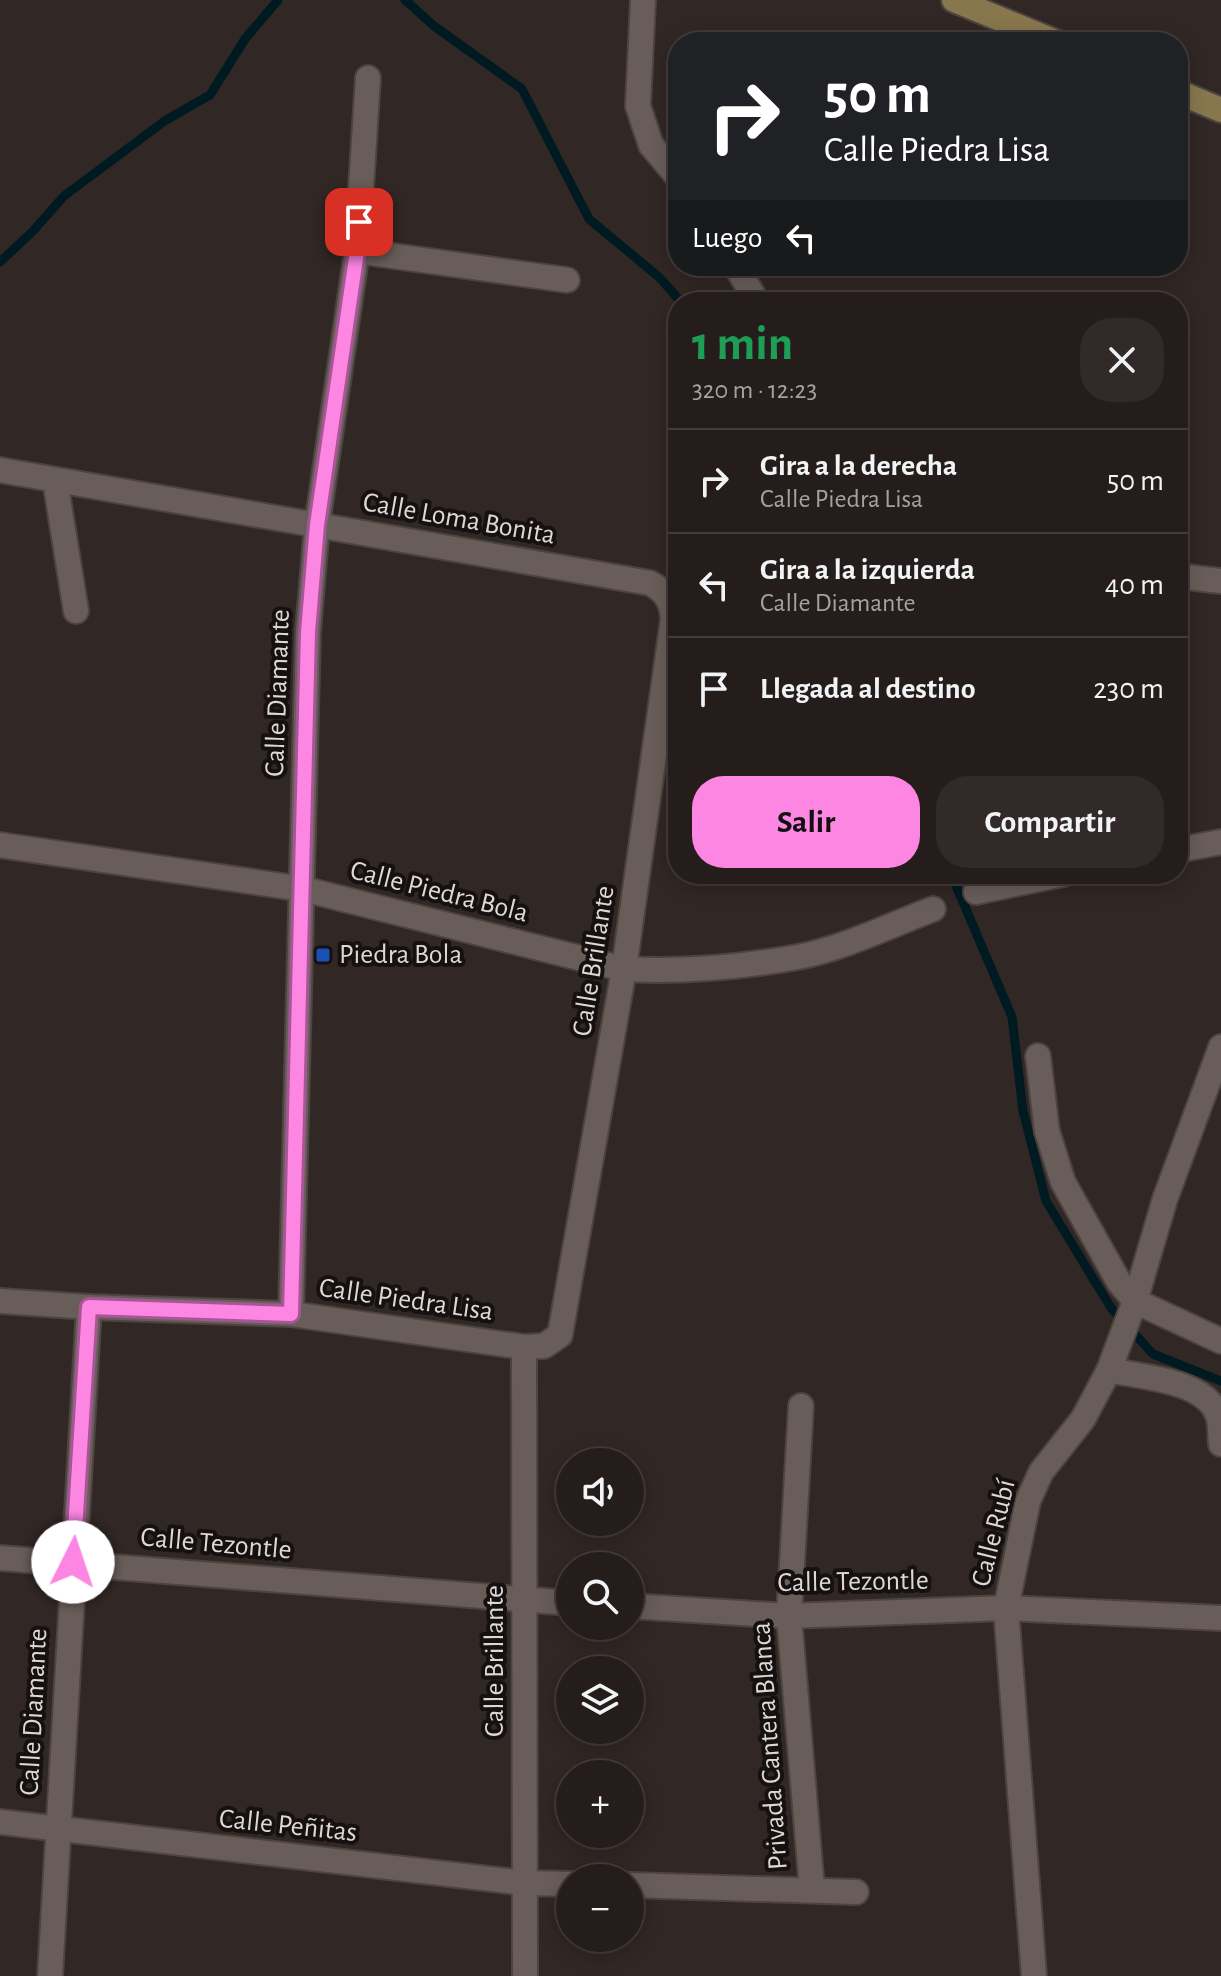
<!DOCTYPE html>
<html lang="es">
<meta charset="utf-8">
<style>
body{margin:0;font-family:"Alegreya Sans",sans-serif;background:#312a28;color:#f1f3f6;height:100vh;display:flex;flex-direction:column;font-size:30px;white-space:nowrap}
*{box-sizing:border-box;margin:0}
p{font-size:26px;color:#a3a2a3}
.icon{flex:none;width:44px;height:44px;fill:none;stroke:currentColor;stroke-width:2;stroke-linecap:round;stroke-linejoin:round}
.map{position:relative;flex:1;overflow:hidden}
.details{position:absolute;left:668px;top:292px;width:520px;height:592px;display:flex;flex-direction:column;background:#251d1b;border-radius:32px;box-shadow:0 4px 20px #0003,0 0 0 2px #423b3a}
.details>*{flex:none}
.guide{position:absolute;left:668px;top:32px;width:520px;height:244px;border-radius:32px;box-shadow:0 4px 20px #0003,0 0 0 2px #423b3a;background:#202124;color:#fff;overflow:hidden}
.tools{position:absolute;left:556px;top:1448px;display:grid;gap:16px}
.tools a{display:grid;place-items:center;width:88px;height:88px;border-radius:50%;background:#251d1b;box-shadow:0 4px 20px #0003,0 0 0 2px #423b3a;font-size:40px}
.pin{position:absolute;display:grid;place-items:center;width:68px;height:68px;color:#fff;margin:-34px;border-radius:16px;box-shadow:0 4px 12px #0006}
.me{position:absolute;width:88px;margin:-44px;rotate:4deg;stroke-linejoin:round;filter:drop-shadow(0 0 6px #0008)}
.turn{display:flex;align-items:center;gap:28px;height:168px;padding:0 24px;font-size:36px}
.turn .icon{width:104px;height:104px;stroke-width:2.5}
.turn b{display:block;font-size:56px;line-height:68px}
.then{display:flex;align-items:center;height:76px;padding:0 24px;background:#0003;gap:16px;font-size:30px}
.round{display:grid;place-items:center;flex:none;width:84px;height:84px;border-radius:32px;background:#312a28}
.head{display:flex;align-items:center;justify-content:space-between;height:136px;padding:0 24px}
h1{font-size:48px;font-weight:700;line-height:60px;color:#1e9e55}
.primary-button{display:flex;gap:16px;margin-top:auto;padding:16px 24px}
.primary-button a{flex:1;height:92px;border-radius:32px;background:#fd86e3;color:#111;font-size:32px;font-weight:700;line-height:92px;text-align:center}
.primary-button a+a{background:#312a28;color:#f1f3f6}
ul{padding:0;list-style:none}
li{display:flex;align-items:center;gap:24px;height:104px;padding:0 24px;border-top:2px solid #423b3a}
li div{flex:1}
li b{display:block;font-size:30px}
li em{font-style:normal}
.map>svg:first-child{display:block}
.lines{fill:none;stroke-linecap:round;stroke-linejoin:round}
.stream{stroke:#001a21;stroke-width:9}
.street-casing{stroke:#4c4441;stroke-width:28}
.primary-casing{stroke:#4c4441;stroke-width:28}
.street{stroke:#685d59;stroke-width:24}
.primary{stroke:#88774d;stroke-width:24}
.route-casing{stroke:#a45794;stroke-width:20}
.route{stroke:#fd86e3;stroke-width:14}
.transit-dot{fill:#1a4fb4;stroke:#161110;stroke-width:3}
.labels{text-anchor:middle;dominant-baseline:central;stroke-width:8;stroke-linejoin:round;paint-order:stroke}
.street-label{font-size:28px;fill:#ded8d5;stroke:#161110}
.poi-label{font-size:28px;fill:#ded8d5;stroke:#161110;text-anchor:start}
</style>
<div class="map">
<svg width="1221" height="1976" viewBox="0 0 1221 1976">
<rect width="100%" height="100%" fill="#312724"/>
<g class="lines">
<!-- stream -->
<g class="stream">
<path d="M405,0L434,26L522,89L589,219L660,278L681,302"/>
<path d="M0,262L33,231L64,196L166,120L210,95L245,39L278,0"/>
<path d="M951,874L1012,1017L1023,1111L1046,1201L1111,1308L1153,1354L1221,1381"/>
</g>
<defs>
<g id="street">
<path d="M643,0L638,106L651,145L678,177"/>
<path d="M357,251L567,280"/>
<path d="M736,266L757,302"/>
<path d="M0,470L650,583C665,591 672,601 673,619L624,969L560,1335L544,1346L524,1347L291,1314L89,1307L0,1301"/>
<path d="M55,480L76,611"/>
<path d="M1178,576L1221,581"/>
<path d="M0,845L303,889L624,969C681,972 742,967 798,957C844,948 889,926 933,909"/>
<path d="M1178,850L1221,842"/>
<path d="M976,892L1063,874"/>
<path d="M1038,1056L1047,1131L1063,1182L1119,1282L1135,1301L1221,1341"/>
<path d="M291,1314L308,632L317,525L357,251L368,78"/>
<path d="M524,1347L525,1976"/>
<path d="M1109,1370C1141,1377 1203,1380 1217,1413C1221,1421 1220,1435 1221,1444"/>
<path d="M801,1406L789,1616L812,1889"/>
<path d="M0,1558L570,1603"/>
<path d="M630,1606L789,1616L1006,1608L1221,1618"/>
<path d="M0,1822L525,1883L570,1884"/>
<path d="M630,1885L856,1892"/>
<path d="M50,1976L89,1307"/>
<path d="M1034,1976L1006,1608L1028,1501L1041,1472L1083,1419L1109,1370L1135,1301L1165,1199L1221,1047"/>
</g>
<g id="primary">
<path d="M954,0L1056,42"/>
<path d="M1178,92L1221,110"/>
</g>
</defs>
<!-- street casing -->
<use href="#street" class="street-casing"/>
<!-- primary casing -->
<use href="#primary" class="primary-casing"/>
<!-- street -->
<use href="#street" class="street"/>
<!-- primary -->
<use href="#primary" class="primary"/>
</g>
<g class="lines">
<defs>
<path id="route" d="M73,1562L89,1307L291,1314L308,632L317,525L357,251L359,222"/>
</defs>
<!-- route casing -->
<use href="#route" class="route-casing"/>
<!-- route -->
<use href="#route" class="route"/>
</g>
<!-- markers -->
<rect class="transit-dot" x="315" y="947" width="16" height="16" rx="4"/>
<g class="labels">
<!-- street labels -->
<g class="street-label">
<text transform="translate(459 519) rotate(10)">Calle Loma Bonita</text>
<text transform="translate(278 693) rotate(-88)">Calle Diamante</text>
<text transform="translate(439 892) rotate(14)">Calle Piedra Bola</text>
<text transform="translate(594 961) rotate(-81)">Calle Brillante</text>
<text transform="translate(406 1300) rotate(8)">Calle Piedra Lisa</text>
<text transform="translate(994 1533) rotate(-76)">Calle Rubí</text>
<text transform="translate(216 1544) rotate(5)">Calle Tezontle</text>
<text transform="translate(853 1582) rotate(-1)">Calle Tezontle</text>
<text transform="translate(495 1661) rotate(-90)">Calle Brillante</text>
<text transform="translate(34 1712) rotate(-87)">Calle Diamante</text>
<text transform="translate(770 1746) rotate(-94)">Privada Cantera Blanca</text>
<text transform="translate(288 1826) rotate(6)">Calle Peñitas</text>
</g>
<!-- poi labels -->
<g class="poi-label">
<text x="339" y="955">Piedra Bola</text>
</g>
</g>
</svg>
<div class="tools">
<a><svg class="icon" aria-label="sound" viewBox="0 0 24 24"><path d="M4 9h4l5-4v14l-5-4H4zM17 9q2 3 0 6"/></svg></a>
<a><svg class="icon" aria-label="search" viewBox="0 0 24 24"><circle cx="10" cy="10" r="6"/><path d="M15 15l6 6"/></svg></a>
<a><svg class="icon" aria-label="layers" viewBox="0 0 24 24"><path d="M12 4l9 5-9 5-9-5zM3 14l9 5 9-5"/></svg></a>
<a>+</a>
<a>−</a>
</div>
<div class="pin" style="left:359px;top:222px;background:#d93025"><svg class="icon" aria-label="arrive" viewBox="0 0 24 24"><path d="M6 21V4h12l-3 4 3 4H6"/></svg></div>
<svg class="me" style="left:73px;top:1562px" viewBox="-20 -20 40 40"><circle r="19" fill="#fff"/><path d="M0-13L10 11 0 6-10 11z" fill="#fd86e3"/></svg>
<div class="guide">
<div class="turn"><svg class="icon" aria-label="right" viewBox="0 0 24 24"><path d="M7 20v-9h11M14 6l5 5-5 5"/></svg><div><b>50 m</b>Calle Piedra Lisa</div></div>
<div class="then">Luego<svg class="icon" aria-label="left" viewBox="0 0 24 24"><path d="M17 20v-9H6M10 6l-5 5 5 5"/></svg></div>
</div>
<section class="details">
<div class="head"><div><h1>1 min</h1><p>320 m · 12:23</p></div><a class="round"><svg class="icon" aria-label="close" viewBox="0 0 24 24"><path d="M6 6l12 12M18 6L6 18"/></svg></a></div>
<ul>
<li><svg class="icon" aria-label="right" viewBox="0 0 24 24"><path d="M7 20v-9h11M14 6l5 5-5 5"/></svg><div><b>Gira a la derecha</b><p>Calle Piedra Lisa</p></div><em>50 m</em></li>
<li><svg class="icon" aria-label="left" viewBox="0 0 24 24"><path d="M17 20v-9H6M10 6l-5 5 5 5"/></svg><div><b>Gira a la izquierda</b><p>Calle Diamante</p></div><em>40 m</em></li>
<li><svg class="icon" aria-label="arrive" viewBox="0 0 24 24"><path d="M6 21V4h12l-3 4 3 4H6"/></svg><div><b>Llegada al destino</b></div><em>230 m</em></li>
</ul>
<div class="primary-button"><a>Salir</a><a>Compartir</a></div>
</section>
</div>
